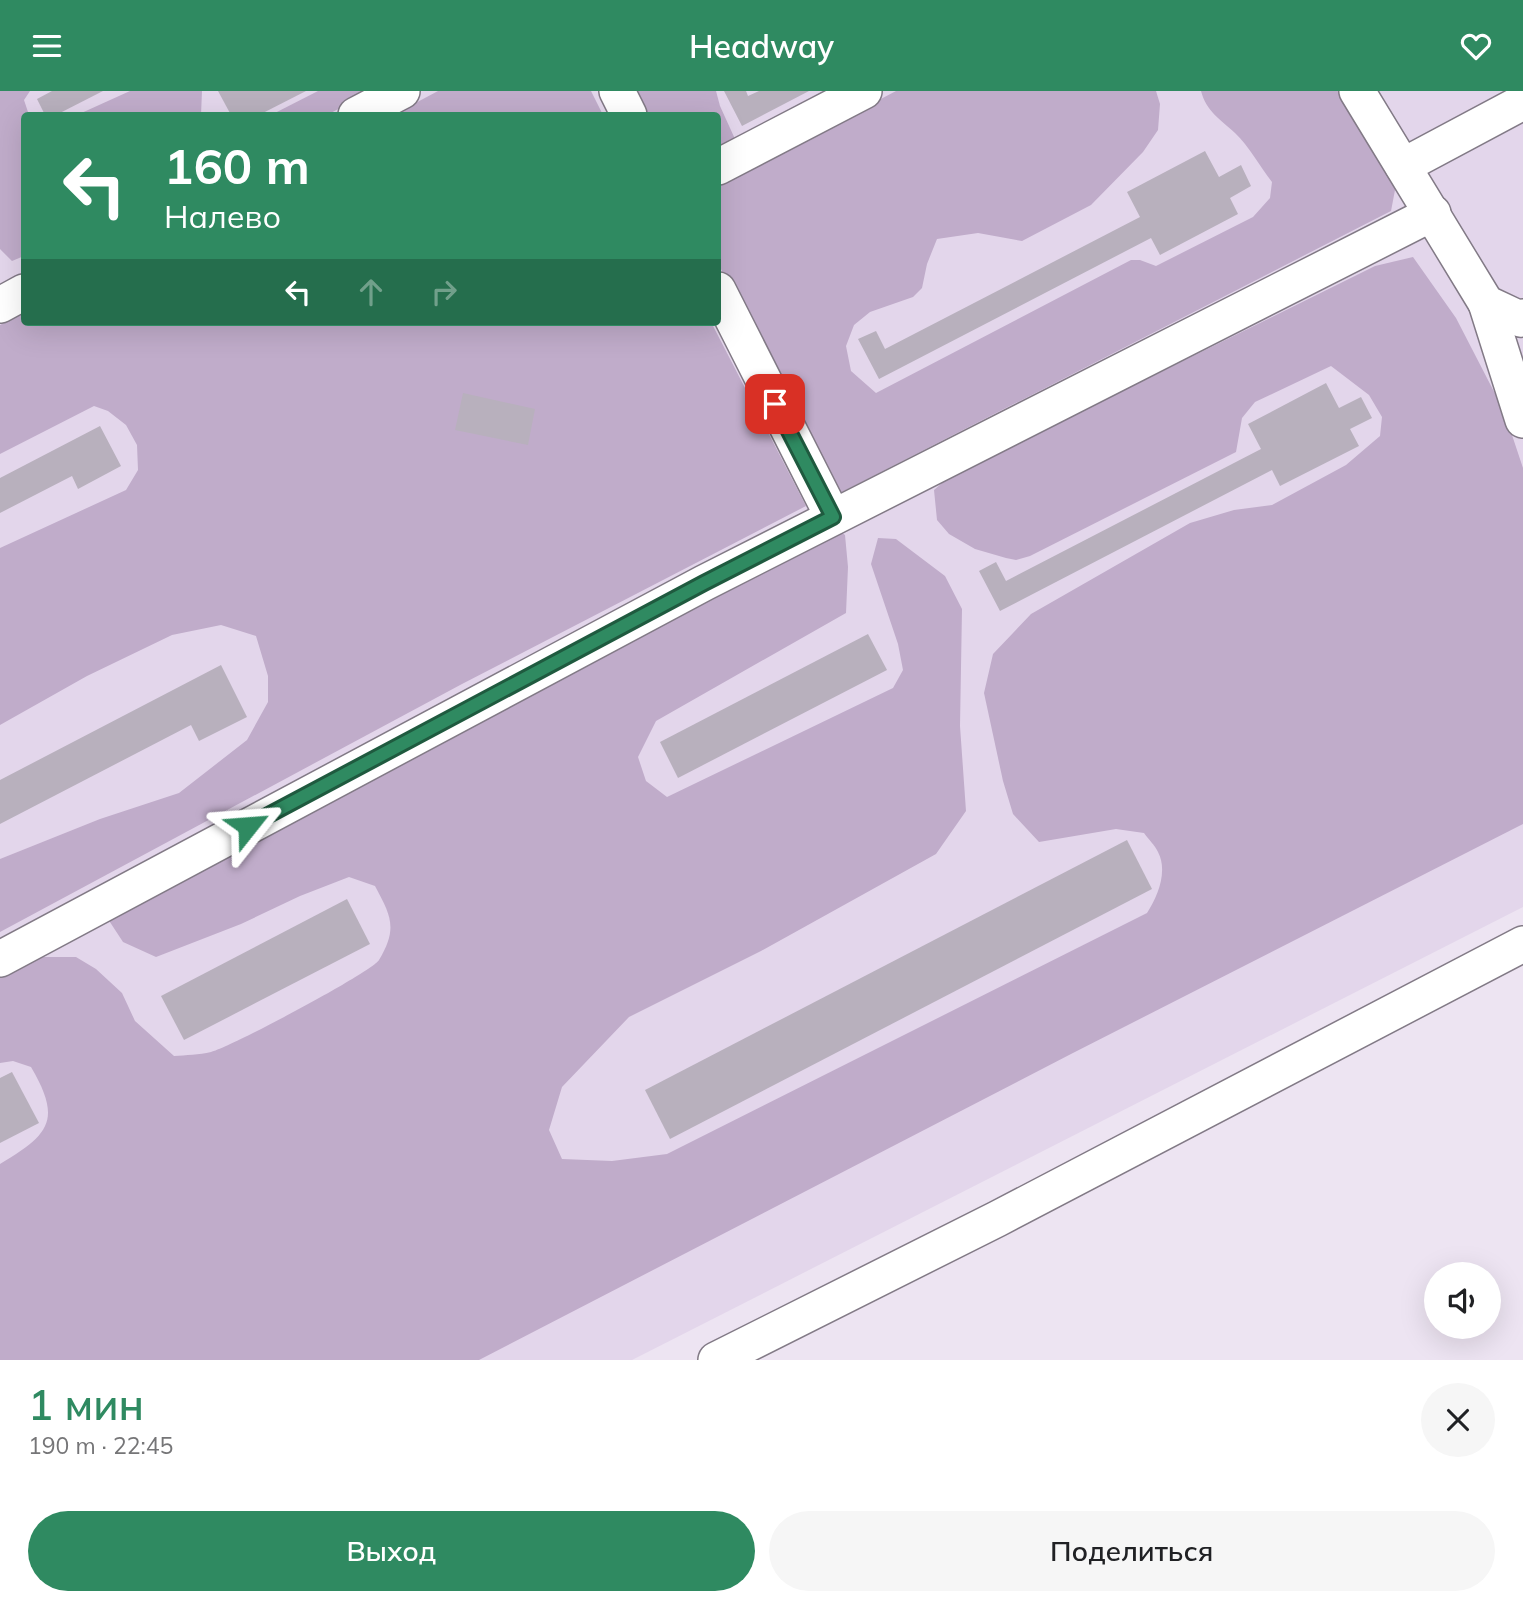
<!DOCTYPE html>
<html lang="ru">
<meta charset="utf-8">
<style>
body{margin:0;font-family:Mulish,sans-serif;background:#f6f6f6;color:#202124;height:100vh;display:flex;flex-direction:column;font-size:26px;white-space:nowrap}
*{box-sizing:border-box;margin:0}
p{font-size:23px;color:#757577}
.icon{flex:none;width:38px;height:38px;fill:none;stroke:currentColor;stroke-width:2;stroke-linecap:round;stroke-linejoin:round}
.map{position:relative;height:1269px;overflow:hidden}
.side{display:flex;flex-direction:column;background:#fff;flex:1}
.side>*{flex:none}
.banner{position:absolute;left:21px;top:21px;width:700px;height:214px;border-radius:7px;box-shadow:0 7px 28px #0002;background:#2f8a61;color:#fff;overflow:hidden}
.fabs{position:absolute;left:1424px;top:1171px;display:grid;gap:14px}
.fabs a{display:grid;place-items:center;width:77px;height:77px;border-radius:50%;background:#fff;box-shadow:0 7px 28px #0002;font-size:35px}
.pin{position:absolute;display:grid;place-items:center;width:60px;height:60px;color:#fff;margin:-30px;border-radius:14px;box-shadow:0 4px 10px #0006}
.me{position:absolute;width:77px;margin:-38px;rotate:62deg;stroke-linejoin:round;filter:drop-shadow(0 0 5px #0008)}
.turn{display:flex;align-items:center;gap:24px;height:147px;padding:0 28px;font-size:32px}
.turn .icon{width:91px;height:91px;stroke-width:2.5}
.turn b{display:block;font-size:49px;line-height:60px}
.lanes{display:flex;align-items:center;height:66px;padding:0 28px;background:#0003;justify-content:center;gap:35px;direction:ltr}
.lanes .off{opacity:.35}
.round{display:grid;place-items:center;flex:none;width:74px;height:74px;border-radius:37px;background:#f6f6f6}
.head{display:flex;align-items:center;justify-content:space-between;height:119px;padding:0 28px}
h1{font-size:42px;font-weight:600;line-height:52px;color:#2f8a61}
.action{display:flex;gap:14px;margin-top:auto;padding:14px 28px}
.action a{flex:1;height:80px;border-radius:42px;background:#2f8a61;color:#fff;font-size:28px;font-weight:600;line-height:80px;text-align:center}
.action a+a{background:#f6f6f6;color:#202124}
header{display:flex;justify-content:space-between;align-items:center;height:91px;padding:0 28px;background:#2f8a61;color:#fff;font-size:32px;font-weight:600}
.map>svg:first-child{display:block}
.built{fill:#e3d6eb;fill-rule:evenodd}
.forest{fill:#c0acca}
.building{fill:#b8b0bd}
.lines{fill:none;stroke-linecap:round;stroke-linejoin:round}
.minor-casing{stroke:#827a86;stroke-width:38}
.minor{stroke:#fff;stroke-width:35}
.route-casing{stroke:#1f5a3f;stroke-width:18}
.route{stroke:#2f8a61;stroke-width:12}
</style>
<header><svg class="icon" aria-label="menu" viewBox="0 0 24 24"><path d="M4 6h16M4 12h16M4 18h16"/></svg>Headway<svg class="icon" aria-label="heart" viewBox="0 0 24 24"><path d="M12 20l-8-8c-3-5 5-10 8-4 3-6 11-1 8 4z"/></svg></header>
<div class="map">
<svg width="1523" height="1269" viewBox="0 0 1523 1269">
<rect width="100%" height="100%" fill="#ede4f2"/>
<!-- built -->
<path class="built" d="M0,0H1523V816L632,1269H0ZM24,24H718V231H24Z"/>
<!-- forest -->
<g class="forest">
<path d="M0,0H30L24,9L29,24H24V165L12,170L0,158Z"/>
<path d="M130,0H202L201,24H77Z"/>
<path d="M318,0H372L327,24H271Z"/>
<path d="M438,0H591L603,24H393Z"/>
<path d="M625,0H716L720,15L735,48L718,65V24H638Z"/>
<path d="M896,0H1156L1160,13L1158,39L1143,61L1091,114L1022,150L978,142L937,148L927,173L922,197L913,206L870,221L854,234L846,255L851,280L876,302L1131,169H1140L1156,175L1253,126L1270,107L1272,91C1260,76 1249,55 1235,42C1221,29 1206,20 1201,0H1345L1393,85L1395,99L1391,120L836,404L785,309L718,172V94Z"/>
<path d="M1413,166L1456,227L1504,320L1523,377V733L1071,963L479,1269H0V1073C50,1043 62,1029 31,976L13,970L0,972V887L43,866H76L96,878L122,902L135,930L174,965C186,964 199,964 211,961C231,956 372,881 379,869C398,837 391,825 375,795L349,786L300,805L241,833L156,866L123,851L106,825L834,436L845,444L848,476L846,522L656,630L638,666L646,690L667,706L893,597L903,579L898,553L871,473L878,447L896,448L945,485L962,518L960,635L966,720L936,763L761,860L629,926L562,996L549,1039L562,1068L612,1070L667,1063L1147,822C1158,805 1168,780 1158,761C1155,754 1148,748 1144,742L1116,738L1039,751L1013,723L1003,690L984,602L993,563L1031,523L1190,432L1234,419L1272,414L1346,374L1380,345L1382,326L1369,304L1331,275L1255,311L1242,327L1236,361L1030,465L1016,469L1006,467L975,458L949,443L937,429L934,399L950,385L1375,175Z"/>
<path d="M24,221V231H711L806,415L462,593L0,841V768L100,728L179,702L247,649L268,611V585L256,545L221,534L172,544L87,585L0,634V457L126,399L138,379L137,354L126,334L108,320L94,315L0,363V234Z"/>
</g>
<!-- building -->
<g class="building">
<path d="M52,0H103L56,24H45L37,8Z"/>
<path d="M218,0H306L259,24H231Z"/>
<path d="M724,0H746L748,5L759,0H809L742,35Z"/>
<path d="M1205,60L1219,86L1241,74L1251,95L1230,107L1238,123L1160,164L1151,147L879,288L858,248L876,240L885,258L1140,126L1127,101Z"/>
<path d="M1326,292L1339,317L1361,306L1372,327L1350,338L1359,355L1280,395L1272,379L1000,520L979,480L996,471L1006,490L1261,358L1248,333Z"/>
<path d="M463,302L535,318L528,354L455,339Z"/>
<path d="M100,335L121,375L78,398L72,385L0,422V387Z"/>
<path d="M868,543L887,579L678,687L660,651Z"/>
<path d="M221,574L247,626L199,650L191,634L0,733V689Z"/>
<path d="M1127,749L1152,798L670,1048L645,999Z"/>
<path d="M347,808L370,853L184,949L161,905Z"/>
<path d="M12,981L39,1032L0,1052V987Z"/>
</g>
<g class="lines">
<defs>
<g id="minor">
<path d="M617,0L629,24"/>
<path d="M1357,0L1486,212L1520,228L1523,226"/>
<path d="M356,24L402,0"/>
<path d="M1403,75L1523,11"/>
<path d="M718,76L864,0"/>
<path d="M718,199L833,426"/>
<path d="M1486,212L1523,329"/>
<path d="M0,214L24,201"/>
<path d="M0,868L704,492L1433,122"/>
<path d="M716,1269L997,1128L1523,853"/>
</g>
</defs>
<!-- minor casing -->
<use href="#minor" class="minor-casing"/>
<!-- minor -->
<use href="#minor" class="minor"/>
</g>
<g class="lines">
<defs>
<path id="route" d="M248,735L704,492L833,426L775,313"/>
</defs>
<!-- route casing -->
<use href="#route" class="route-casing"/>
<!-- route -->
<use href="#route" class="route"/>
</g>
</svg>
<div class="fabs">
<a><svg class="icon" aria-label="sound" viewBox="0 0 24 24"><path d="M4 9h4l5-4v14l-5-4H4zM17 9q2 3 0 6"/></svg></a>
</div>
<div class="pin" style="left:775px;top:313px;background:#d93025"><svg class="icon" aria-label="arrive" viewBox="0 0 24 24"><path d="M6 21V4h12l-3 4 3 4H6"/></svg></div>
<svg class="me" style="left:248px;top:735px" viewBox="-20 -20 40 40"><path d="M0-17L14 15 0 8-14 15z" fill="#2f8a61" stroke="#fff" stroke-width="4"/></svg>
<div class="banner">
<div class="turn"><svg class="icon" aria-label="left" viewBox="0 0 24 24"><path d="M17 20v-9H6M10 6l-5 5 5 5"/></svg><div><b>160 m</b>Налево</div></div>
<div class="lanes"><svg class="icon" aria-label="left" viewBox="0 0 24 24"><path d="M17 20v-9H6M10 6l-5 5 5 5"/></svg><svg class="icon off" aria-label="ahead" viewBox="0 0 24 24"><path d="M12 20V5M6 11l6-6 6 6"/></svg><svg class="icon off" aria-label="right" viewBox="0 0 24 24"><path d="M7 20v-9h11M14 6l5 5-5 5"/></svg></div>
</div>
</div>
<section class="side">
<div class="head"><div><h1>1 мин</h1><p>190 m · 22:45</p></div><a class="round"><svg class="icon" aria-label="close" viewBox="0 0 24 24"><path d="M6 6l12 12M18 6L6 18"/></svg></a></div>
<div class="action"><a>Выход</a><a>Поделиться</a></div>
</section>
